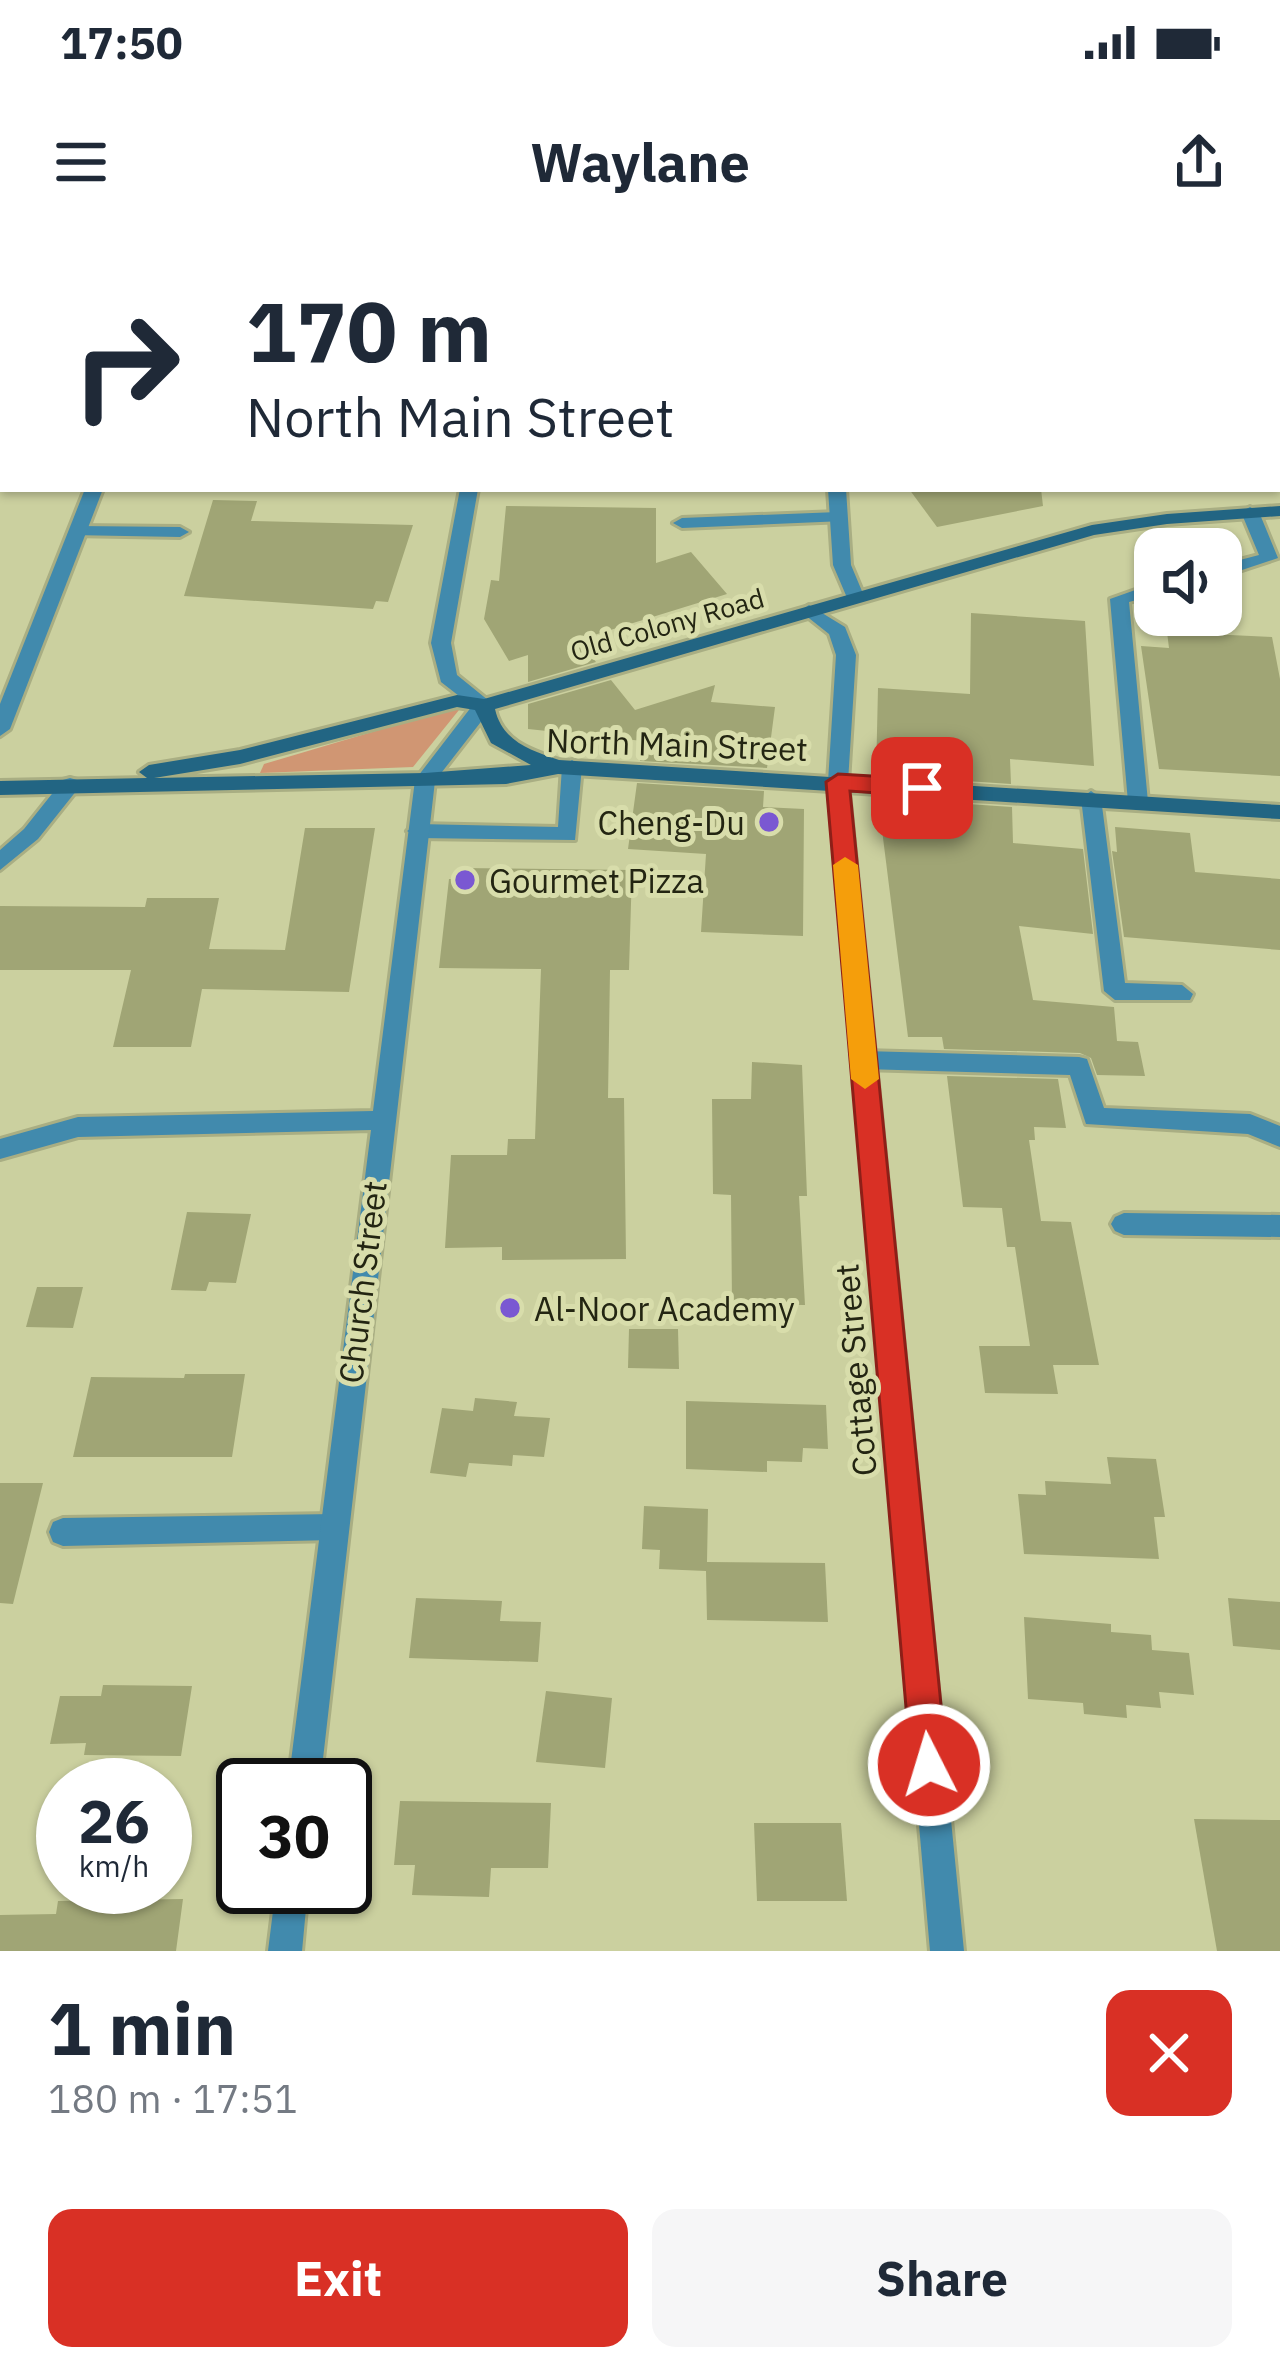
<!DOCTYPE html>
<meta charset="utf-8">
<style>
body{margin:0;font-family:"IBM Plex Sans",sans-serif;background:#f6f6f7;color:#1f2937;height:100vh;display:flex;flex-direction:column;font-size:45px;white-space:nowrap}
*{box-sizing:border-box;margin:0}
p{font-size:39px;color:#747a83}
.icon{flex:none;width:66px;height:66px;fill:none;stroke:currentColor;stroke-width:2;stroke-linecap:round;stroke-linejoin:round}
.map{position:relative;height:1711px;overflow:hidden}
.side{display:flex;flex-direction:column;background:#fff;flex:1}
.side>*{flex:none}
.banner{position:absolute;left:0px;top:0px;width:1281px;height:252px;box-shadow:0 3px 9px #0004;background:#fff;color:#1f2937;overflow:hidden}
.tools{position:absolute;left:1134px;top:288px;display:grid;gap:24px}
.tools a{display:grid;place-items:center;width:108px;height:108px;border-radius:24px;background:#fff;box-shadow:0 3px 9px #0004;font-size:60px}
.speed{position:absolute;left:36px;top:1518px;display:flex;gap:24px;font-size:60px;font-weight:700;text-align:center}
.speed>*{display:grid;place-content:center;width:156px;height:156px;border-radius:50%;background:#fff;box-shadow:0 3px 9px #0004;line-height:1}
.speed small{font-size:30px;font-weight:400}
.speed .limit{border:6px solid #111;border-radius:18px;background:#fff;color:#111}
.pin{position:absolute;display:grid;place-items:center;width:102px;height:102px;color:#fff;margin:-51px;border-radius:24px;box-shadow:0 6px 18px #0006}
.me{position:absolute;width:132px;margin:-66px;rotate:355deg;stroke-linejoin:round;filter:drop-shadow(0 0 9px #0008)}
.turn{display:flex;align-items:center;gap:42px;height:252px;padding:0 48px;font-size:54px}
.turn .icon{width:156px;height:156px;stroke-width:2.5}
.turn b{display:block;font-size:84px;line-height:102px}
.round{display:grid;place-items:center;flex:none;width:126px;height:126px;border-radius:24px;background:#f6f6f7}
.summary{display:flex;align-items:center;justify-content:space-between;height:204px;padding:0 48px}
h1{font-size:72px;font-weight:800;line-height:90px}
.primary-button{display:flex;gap:24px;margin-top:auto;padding:24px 48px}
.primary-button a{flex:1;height:138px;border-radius:24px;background:#d93025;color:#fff;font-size:48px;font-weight:800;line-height:138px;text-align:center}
.primary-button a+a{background:#f6f6f7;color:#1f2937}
.status{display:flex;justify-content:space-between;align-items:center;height:84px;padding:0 60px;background:#fff;direction:ltr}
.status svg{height:33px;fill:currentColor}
header{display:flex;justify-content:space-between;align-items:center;height:156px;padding:0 48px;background:#fff;font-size:54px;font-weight:800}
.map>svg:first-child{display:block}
.green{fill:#d09673}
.building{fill:#a0a575}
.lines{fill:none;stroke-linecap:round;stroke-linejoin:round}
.service-casing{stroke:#a9ae83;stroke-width:6}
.minor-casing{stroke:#a9ae83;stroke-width:6}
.secondary-casing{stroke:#a9ae83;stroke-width:6}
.service{fill:#418aad;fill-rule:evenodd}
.minor{fill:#418aad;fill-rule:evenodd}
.secondary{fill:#226583;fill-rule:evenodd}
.route{fill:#d93025;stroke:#8d1f18;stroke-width:3}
.slow{fill:#f59e0b}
.poi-dot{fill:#7a58d2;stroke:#d8ddab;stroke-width:4.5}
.labels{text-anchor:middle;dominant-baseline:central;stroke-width:10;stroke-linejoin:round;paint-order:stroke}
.far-street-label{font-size:27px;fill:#232512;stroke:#d8ddab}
.street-label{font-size:33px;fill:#232512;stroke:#d8ddab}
.poi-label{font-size:33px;fill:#232512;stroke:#d8ddab;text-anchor:start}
</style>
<div class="status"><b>17:50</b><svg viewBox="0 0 49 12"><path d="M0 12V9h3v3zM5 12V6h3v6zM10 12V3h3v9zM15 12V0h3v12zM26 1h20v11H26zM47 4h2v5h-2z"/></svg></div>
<header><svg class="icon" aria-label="menu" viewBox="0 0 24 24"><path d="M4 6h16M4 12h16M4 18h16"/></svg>Waylane<svg class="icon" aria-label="share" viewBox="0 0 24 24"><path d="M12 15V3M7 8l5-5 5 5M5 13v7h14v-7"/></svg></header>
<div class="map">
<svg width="1280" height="1711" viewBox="0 0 1280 1711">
<rect width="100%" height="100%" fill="#cbd09f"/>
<!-- green -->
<path class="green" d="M463,465L413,527L260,533L264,524Z"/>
<!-- building -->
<g class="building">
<path d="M909,249H1041L1043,266L937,287Z"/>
<path d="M213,260L257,261L251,281L413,285L388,362L376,361L373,369L184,356Z"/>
<path d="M506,266L656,268V323L691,312L727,354L578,400L596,422L528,442V415L509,421L484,379L491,340L499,341Z"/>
<path d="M971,373L1085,381L1094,526L1010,519L1011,544L876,535L878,448L970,454Z"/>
<path d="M1167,392L1272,397L1280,439V536L1159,529L1141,406L1169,408Z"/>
<path d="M611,440L635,470L715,445L711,462L775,467L767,528L640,521L643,501L528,489V464Z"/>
<path d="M637,543L764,551L763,567L804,569L803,696L701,692L706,614L628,609Z"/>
<path d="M878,558L1012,567L1013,603L1083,609L1093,694L1019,686L1033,760L1114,767L1117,801L1138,802L1145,836L1097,835L1091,818L1080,813L944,809L942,797H908Z"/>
<path d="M1115,587L1190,593L1195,632L1280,639V710L1124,697L1112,611L1117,612Z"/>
<path d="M305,588H375L349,752L202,749L191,807H113L131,730H0V666L145,667L147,658H219L209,709L285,710Z"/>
<path d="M458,628L632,630L629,730H610L608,858H624L626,1019L502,1020V1007L445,1008L451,915H507L508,899H535L541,729L439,728L449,639H457Z"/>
<path d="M752,822L802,825L807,956H799L805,1065L732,1064L731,955L713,954L712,859H751Z"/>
<path d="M947,836L1058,839L1066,888L1034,887L1035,900H1029L1041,981L1071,982L1099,1125H1053L1058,1154L985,1153L979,1106H1030L1015,1007H1007L1002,968L963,967Z"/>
<path d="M187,972L251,974L236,1043L209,1042L206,1051L171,1050Z"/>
<path d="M37,1047H83L73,1088L26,1087Z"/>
<path d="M629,1089H678L679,1129L628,1128Z"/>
<path d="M185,1134H245L232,1217H73L91,1137L184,1138Z"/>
<path d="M475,1158L517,1162L514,1176L550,1178L544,1217L513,1215L512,1226L469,1223L466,1237L430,1233L442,1168L473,1171Z"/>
<path d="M686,1161L826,1165L828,1209L803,1208L802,1222L767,1221V1232L686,1229Z"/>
<path d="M1107,1217L1156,1219L1165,1277H1154L1159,1319L1024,1314L1018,1254L1046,1255L1045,1241L1111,1244Z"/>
<path d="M0,1243H43L13,1364L0,1363Z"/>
<path d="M644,1266L708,1269L707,1322L825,1323L828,1382L707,1380L706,1331L659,1329L660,1310L642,1309Z"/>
<path d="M416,1358L502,1361L500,1381L541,1382L538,1422L409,1418Z"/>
<path d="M1228,1358L1280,1362V1410L1233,1406Z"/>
<path d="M1024,1377L1111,1384V1392L1151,1395L1152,1410L1189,1413L1194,1455L1159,1452L1161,1468L1126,1465L1127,1478L1084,1474L1083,1463L1028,1459Z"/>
<path d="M103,1445L192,1446L181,1516L84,1515L86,1503L50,1504L60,1456H101Z"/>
<path d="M546,1451L612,1458L605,1528L536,1522Z"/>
<path d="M400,1561L551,1563L548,1628H491L489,1657L412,1655L415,1625H394Z"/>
<path d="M1194,1579L1280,1580V1711H1217Z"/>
<path d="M754,1583H841L847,1661H757Z"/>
<path d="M183,1659L176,1711H0V1675L56,1674L58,1661Z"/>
</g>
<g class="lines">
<defs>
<g id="service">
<path d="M663,0H680L682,3H665Z"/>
<rect x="848" y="0" width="14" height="3"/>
<rect x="1039" y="0" width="14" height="3"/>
<path d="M1250,267L1259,272L1278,318L1221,337V325L1259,315L1241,272Z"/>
<path d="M838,272L844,273V281L682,288L673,283L682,278Z"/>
<path d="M77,286L180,287L189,292L180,297L71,295V287Z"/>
<path d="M1155,343V355L1129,362L1148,562L1138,569L1128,562L1110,359Z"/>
<path d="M572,520L582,527L575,600L418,598L407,591L418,584L558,587L562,527Z"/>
<path d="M1091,551L1101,558L1125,743L1182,745L1193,754L1190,760H1115L1104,751L1081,558Z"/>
<path d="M864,811L1079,817L1087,819L1104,868L1250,874L1280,886V907L1248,894L1086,884L1070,835L864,829L852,820Z"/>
<path d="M1124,973L1280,975V997L1124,995L1115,991L1111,984L1115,977Z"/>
<path d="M334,1274L344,1277L348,1287L344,1297L334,1300L63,1306L53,1302L49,1292L53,1282L63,1278Z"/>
</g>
<g id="minor">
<rect x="502" y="0" width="14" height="3"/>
<rect x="0" y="150" width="3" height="10"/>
<rect x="1278" y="173" width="2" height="10"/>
<path d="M85,249H103L10,489L0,496V464Z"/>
<path d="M460,249H478L451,403L457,435L494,465L435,541L320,1545H288L371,890L78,897L0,919V899L78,877L373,871L415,540L472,466L441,442L431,403Z"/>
<path d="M828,249H846L851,325L864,356L862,360H848L833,325Z"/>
<path d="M809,365L845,387L856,415L848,542L964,1711H930L828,542L836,415L829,394L800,371Z"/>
<path d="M70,538L77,540L80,545L77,550L38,599L0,630V610L24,589L63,540Z"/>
<path d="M276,1647H308L302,1711H268Z"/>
</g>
<path id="secondary" d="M1280,266V276L1167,284L1094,295L495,469C502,501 530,510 559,520L1280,565V579L558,534L506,544L0,555V541L147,538L139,532L149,525L240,510L457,455L484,459L1092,285L1167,274ZM457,467L475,470L491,503L531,525L425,533L154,538L240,524Z"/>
</defs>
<!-- service casing -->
<use href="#service" class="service-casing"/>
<!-- minor casing -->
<use href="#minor" class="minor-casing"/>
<!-- secondary casing -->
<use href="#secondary" class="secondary-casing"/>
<!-- service -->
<use href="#service" class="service"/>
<!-- minor -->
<use href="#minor" class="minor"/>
<!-- secondary -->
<use href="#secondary" class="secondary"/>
</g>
<!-- route -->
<path class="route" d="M838,534L922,539L934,548L922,556L850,551L947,1525L942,1537L929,1542L917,1537L911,1525L826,542Z"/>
<!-- slow -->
<path class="slow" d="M845,617L858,625L879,839L865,849L851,839L833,625Z"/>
<!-- markers -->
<g class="poi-dot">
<circle cx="769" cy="582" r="12"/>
<circle cx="465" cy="640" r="12"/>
<circle cx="510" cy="1068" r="12"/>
</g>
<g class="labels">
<!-- far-street labels -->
<g class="far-street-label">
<text transform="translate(667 384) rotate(-16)">Old Colony Road</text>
</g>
<!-- street labels -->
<g class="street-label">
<text transform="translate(677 504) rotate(2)">North Main Street</text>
<text transform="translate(362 1042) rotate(-83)">Church Street</text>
<text transform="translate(855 1130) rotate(-95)">Cottage Street</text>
</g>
<!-- poi labels -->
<g class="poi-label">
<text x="745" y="582" text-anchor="end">Cheng-Du</text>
<text x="489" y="640">Gourmet Pizza</text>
<text x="534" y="1068">Al-Noor Academy</text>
</g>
</g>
</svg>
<div class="tools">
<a><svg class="icon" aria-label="sound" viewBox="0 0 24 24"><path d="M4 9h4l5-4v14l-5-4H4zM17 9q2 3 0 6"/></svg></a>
</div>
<div class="speed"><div>26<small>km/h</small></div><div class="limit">30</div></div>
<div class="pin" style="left:922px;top:548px;background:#d93025"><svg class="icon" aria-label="arrive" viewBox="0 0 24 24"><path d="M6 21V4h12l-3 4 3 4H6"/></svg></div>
<svg class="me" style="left:929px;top:1525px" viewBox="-20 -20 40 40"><circle r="17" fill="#d93025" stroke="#fff" stroke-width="3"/><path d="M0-11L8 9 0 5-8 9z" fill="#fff"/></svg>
<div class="banner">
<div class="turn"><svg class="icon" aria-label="right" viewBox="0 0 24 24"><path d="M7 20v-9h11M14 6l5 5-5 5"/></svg><div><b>170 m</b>North Main Street</div></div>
</div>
</div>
<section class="side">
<div class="summary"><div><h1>1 min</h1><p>180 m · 17:51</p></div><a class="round" style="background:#d93025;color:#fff"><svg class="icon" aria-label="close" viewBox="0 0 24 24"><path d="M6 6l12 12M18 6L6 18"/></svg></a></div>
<div class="primary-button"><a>Exit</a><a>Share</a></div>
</section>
